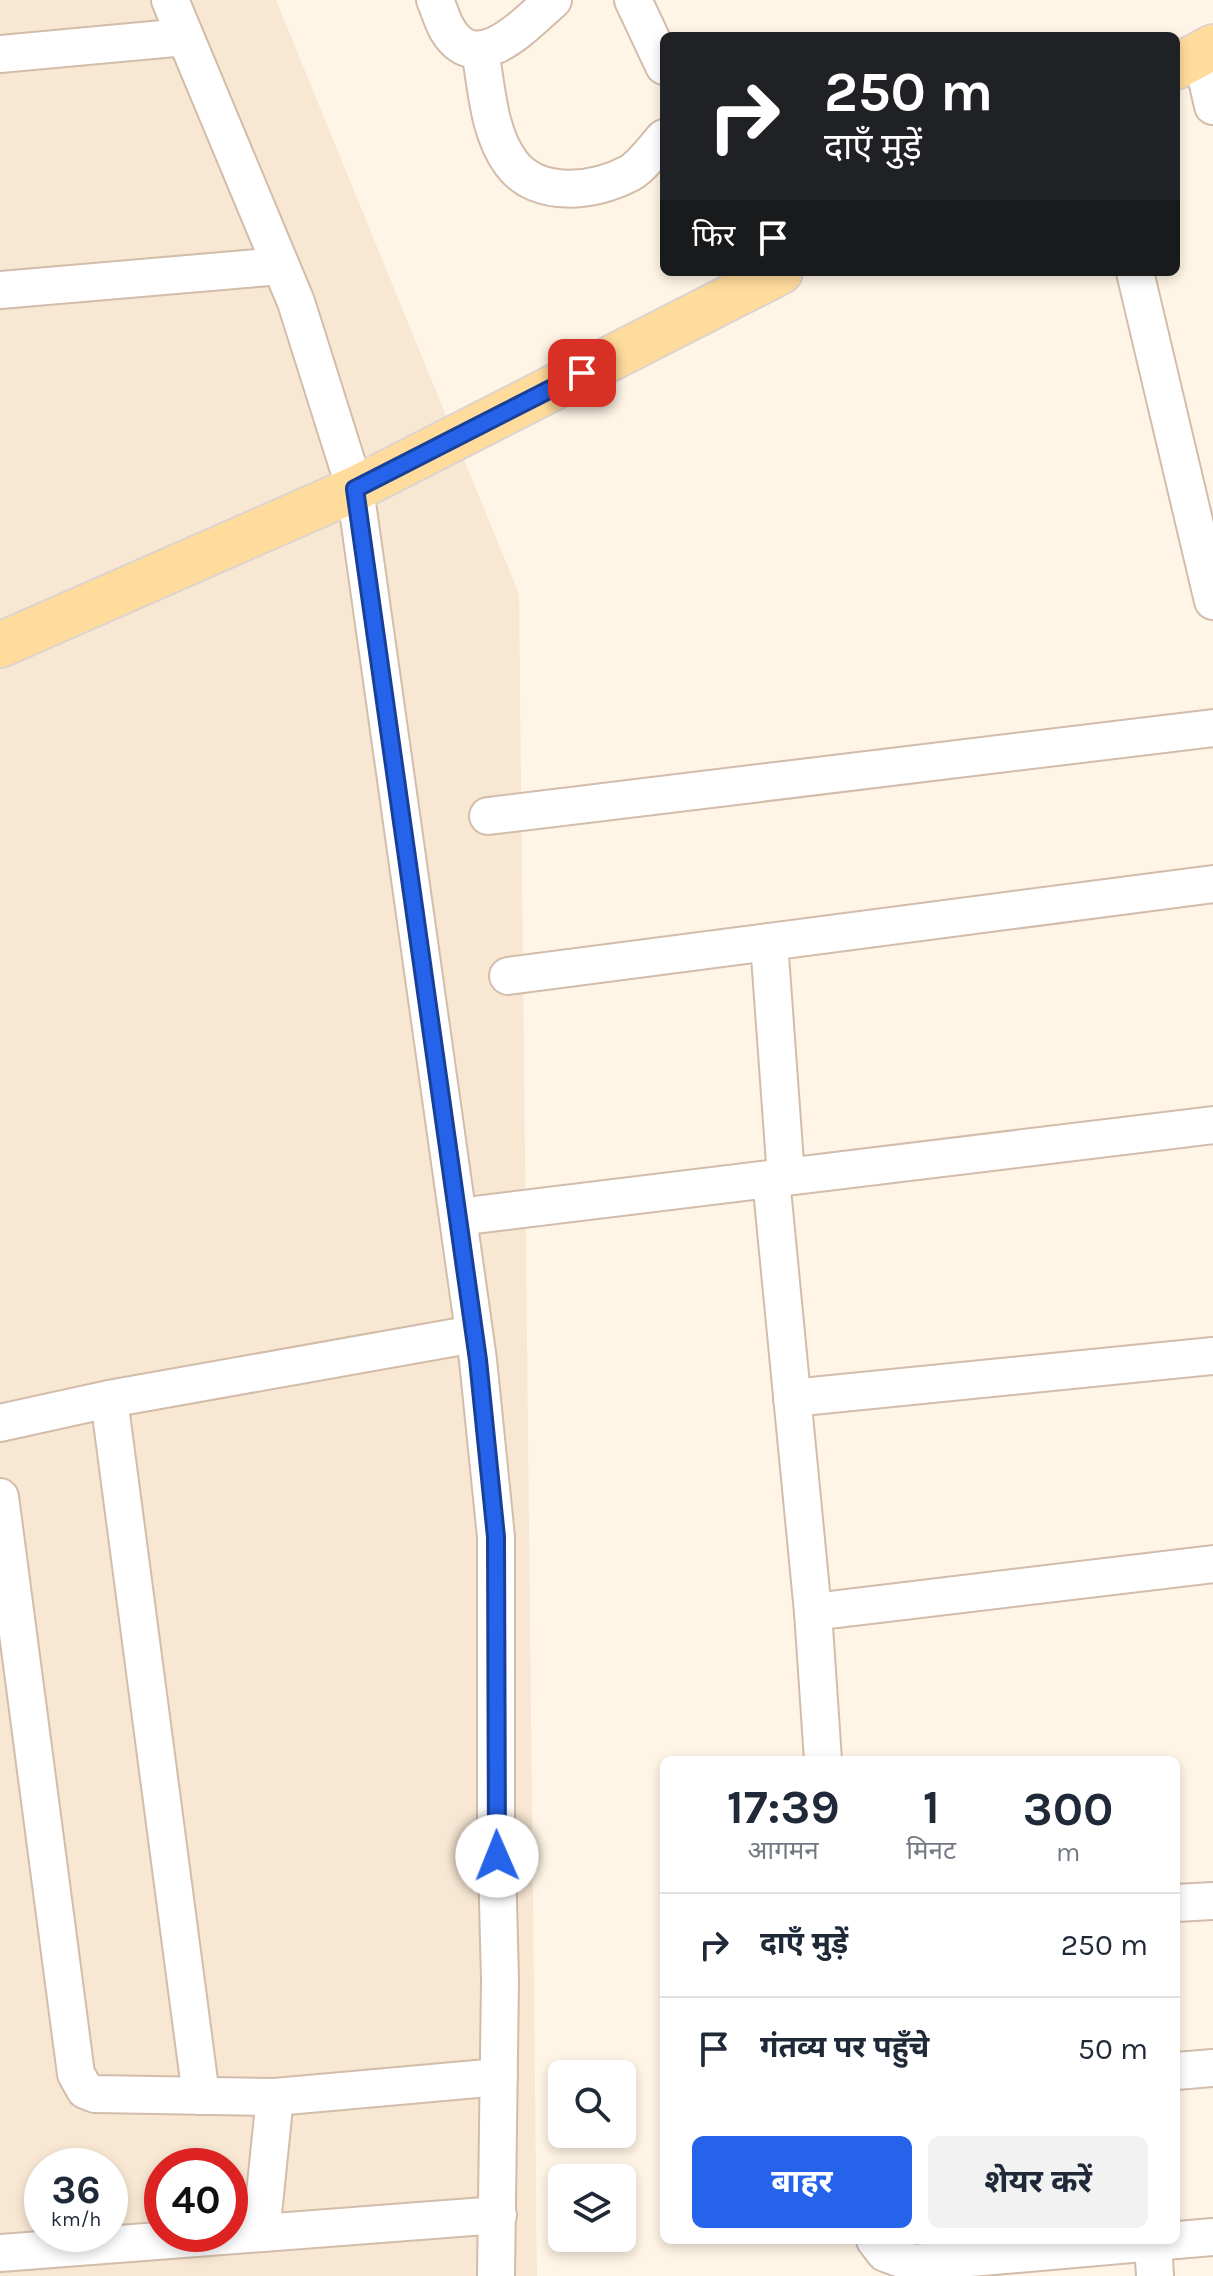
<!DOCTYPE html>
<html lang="hi">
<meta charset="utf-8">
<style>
body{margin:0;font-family:Karla,"Noto Sans Devanagari",sans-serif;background:#f2f2f3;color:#1f2937;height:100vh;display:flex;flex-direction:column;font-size:30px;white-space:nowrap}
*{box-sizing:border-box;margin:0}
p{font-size:26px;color:#747a83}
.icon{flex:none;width:44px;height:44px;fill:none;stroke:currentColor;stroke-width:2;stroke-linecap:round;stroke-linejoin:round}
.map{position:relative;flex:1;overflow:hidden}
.drawer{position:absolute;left:660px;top:1756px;width:520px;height:488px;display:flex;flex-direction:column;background:#fff;border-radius:12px;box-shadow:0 4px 12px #0003}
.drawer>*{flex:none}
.top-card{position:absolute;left:660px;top:32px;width:520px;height:244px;border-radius:12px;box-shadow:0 4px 12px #0003;background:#202124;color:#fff;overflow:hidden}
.fabs{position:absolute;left:548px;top:2060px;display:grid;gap:16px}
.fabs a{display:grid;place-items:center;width:88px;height:88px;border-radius:12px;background:#fff;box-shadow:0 4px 12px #0003;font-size:40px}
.speed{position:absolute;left:24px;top:2148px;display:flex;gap:16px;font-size:40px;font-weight:700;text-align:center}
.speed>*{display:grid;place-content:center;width:104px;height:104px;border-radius:50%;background:#fff;box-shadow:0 4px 12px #0003;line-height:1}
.speed small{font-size:20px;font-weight:400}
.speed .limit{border:12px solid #d22;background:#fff;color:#111}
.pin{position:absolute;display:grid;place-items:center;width:68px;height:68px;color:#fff;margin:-34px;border-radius:16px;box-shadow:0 4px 12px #0006}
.me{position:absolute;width:88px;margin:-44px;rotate:359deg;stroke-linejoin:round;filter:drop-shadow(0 0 6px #0008)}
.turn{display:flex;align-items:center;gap:28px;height:168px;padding:0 32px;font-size:36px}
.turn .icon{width:104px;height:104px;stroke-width:2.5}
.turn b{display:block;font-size:56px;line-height:68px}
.then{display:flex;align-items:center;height:76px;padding:0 32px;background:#0003;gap:16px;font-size:30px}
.eta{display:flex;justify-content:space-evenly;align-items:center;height:136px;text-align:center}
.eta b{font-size:48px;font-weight:700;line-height:56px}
.button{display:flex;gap:16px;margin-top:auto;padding:16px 32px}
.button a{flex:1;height:92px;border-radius:12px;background:#2563eb;color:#fff;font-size:32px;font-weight:700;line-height:92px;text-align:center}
.button a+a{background:#f2f2f3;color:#1f2937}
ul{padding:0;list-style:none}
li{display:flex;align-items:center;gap:24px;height:104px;padding:0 32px;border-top:2px solid #e0e1e3}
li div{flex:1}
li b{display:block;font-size:30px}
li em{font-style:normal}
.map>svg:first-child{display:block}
.residential{fill:#f7e7d3;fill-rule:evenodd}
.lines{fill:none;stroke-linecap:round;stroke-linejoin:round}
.minor-casing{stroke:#d3bcaa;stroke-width:40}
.major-casing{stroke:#ddd4cf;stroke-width:48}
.minor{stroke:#fff;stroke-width:36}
.major{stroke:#ffdb9c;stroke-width:44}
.route-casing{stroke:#184099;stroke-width:20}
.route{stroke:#2563eb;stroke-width:14}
</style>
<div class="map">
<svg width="1213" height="2276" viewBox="0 0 1213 2276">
<rect width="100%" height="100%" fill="#fff5e6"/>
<!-- residential -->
<path class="residential" d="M0,0H276L519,594L537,2276H0ZM42,2166H110V2234H42ZM162,2166H230V2234H162Z"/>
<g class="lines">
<defs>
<g id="minor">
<path d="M170,0L296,302L355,489L478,1360L496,1537V1825L500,1980L496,2276"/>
<path d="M435,0C439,9 442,20 447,29C477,80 526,23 553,0"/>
<path d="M633,0L664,66"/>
<path d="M480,51C487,88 488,132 511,163C537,199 595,192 630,173C642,166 654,149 664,138"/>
<path d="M1201,53L1213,106"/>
<path d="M0,54L185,37"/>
<path d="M1135,272L1213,601"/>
<path d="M0,290L281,266"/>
<path d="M488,816L1213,728"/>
<path d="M769,942L786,1177"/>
<path d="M508,976L1213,884"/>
<path d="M771,1179L813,1612L823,1760"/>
<path d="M458,1217L1213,1125"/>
<path d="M792,1398L1213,1356"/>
<path d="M109,1399L201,2096"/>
<path d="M0,1423L109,1399L474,1334"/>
<path d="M0,1497L76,2074L85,2090L95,2094L275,2097L499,2077"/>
<path d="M813,1612L1213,1564"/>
<path d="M1176,1903L1213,1901"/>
<path d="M1176,2071L1213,2068"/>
<path d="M261,2233L275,2097"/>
<path d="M875,2240L885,2253L913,2263L1213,2237"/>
<path d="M1153,2242L1155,2276"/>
<path d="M0,2253L498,2215"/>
</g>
<g id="major">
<path d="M1176,67L1213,47"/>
<path d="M0,645L355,489L780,272"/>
</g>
</defs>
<!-- minor casing -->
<use href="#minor" class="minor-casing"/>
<!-- major casing -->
<use href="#major" class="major-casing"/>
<!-- minor -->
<use href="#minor" class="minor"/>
<!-- major -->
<use href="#major" class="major"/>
</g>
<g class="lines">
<defs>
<path id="route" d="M497,1856L496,1537L478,1360L355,489L582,373"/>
</defs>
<!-- route casing -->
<use href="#route" class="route-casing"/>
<!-- route -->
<use href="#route" class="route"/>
</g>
</svg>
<div class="fabs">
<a><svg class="icon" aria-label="search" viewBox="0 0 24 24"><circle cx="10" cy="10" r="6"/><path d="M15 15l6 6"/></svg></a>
<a><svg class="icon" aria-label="layers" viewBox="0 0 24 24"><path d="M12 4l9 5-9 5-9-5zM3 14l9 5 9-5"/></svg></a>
</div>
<div class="speed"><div>36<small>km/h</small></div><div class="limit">40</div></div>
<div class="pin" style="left:582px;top:373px;background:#d93025"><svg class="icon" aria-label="arrive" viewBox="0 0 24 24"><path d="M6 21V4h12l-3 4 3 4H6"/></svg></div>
<svg class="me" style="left:497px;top:1856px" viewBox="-20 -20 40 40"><circle r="19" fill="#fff"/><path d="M0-13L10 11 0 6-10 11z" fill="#2563eb"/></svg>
<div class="top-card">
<div class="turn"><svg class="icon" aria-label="right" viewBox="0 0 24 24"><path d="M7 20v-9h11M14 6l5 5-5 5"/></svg><div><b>250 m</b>दाएँ मुड़ें</div></div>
<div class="then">फिर<svg class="icon" aria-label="arrive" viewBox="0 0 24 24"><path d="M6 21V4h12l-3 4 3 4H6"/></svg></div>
</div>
<section class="drawer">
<div class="eta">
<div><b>17:39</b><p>आगमन</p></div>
<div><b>1</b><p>मिनट</p></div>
<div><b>300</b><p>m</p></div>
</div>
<ul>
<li><svg class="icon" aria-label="right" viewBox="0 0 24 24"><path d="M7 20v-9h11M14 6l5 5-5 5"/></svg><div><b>दाएँ मुड़ें</b></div><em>250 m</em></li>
<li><svg class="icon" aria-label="arrive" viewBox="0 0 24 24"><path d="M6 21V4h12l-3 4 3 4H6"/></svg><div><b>गंतव्य पर पहुँचे</b></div><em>50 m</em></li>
</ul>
<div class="button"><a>बाहर</a><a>शेयर करें</a></div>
</section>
</div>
